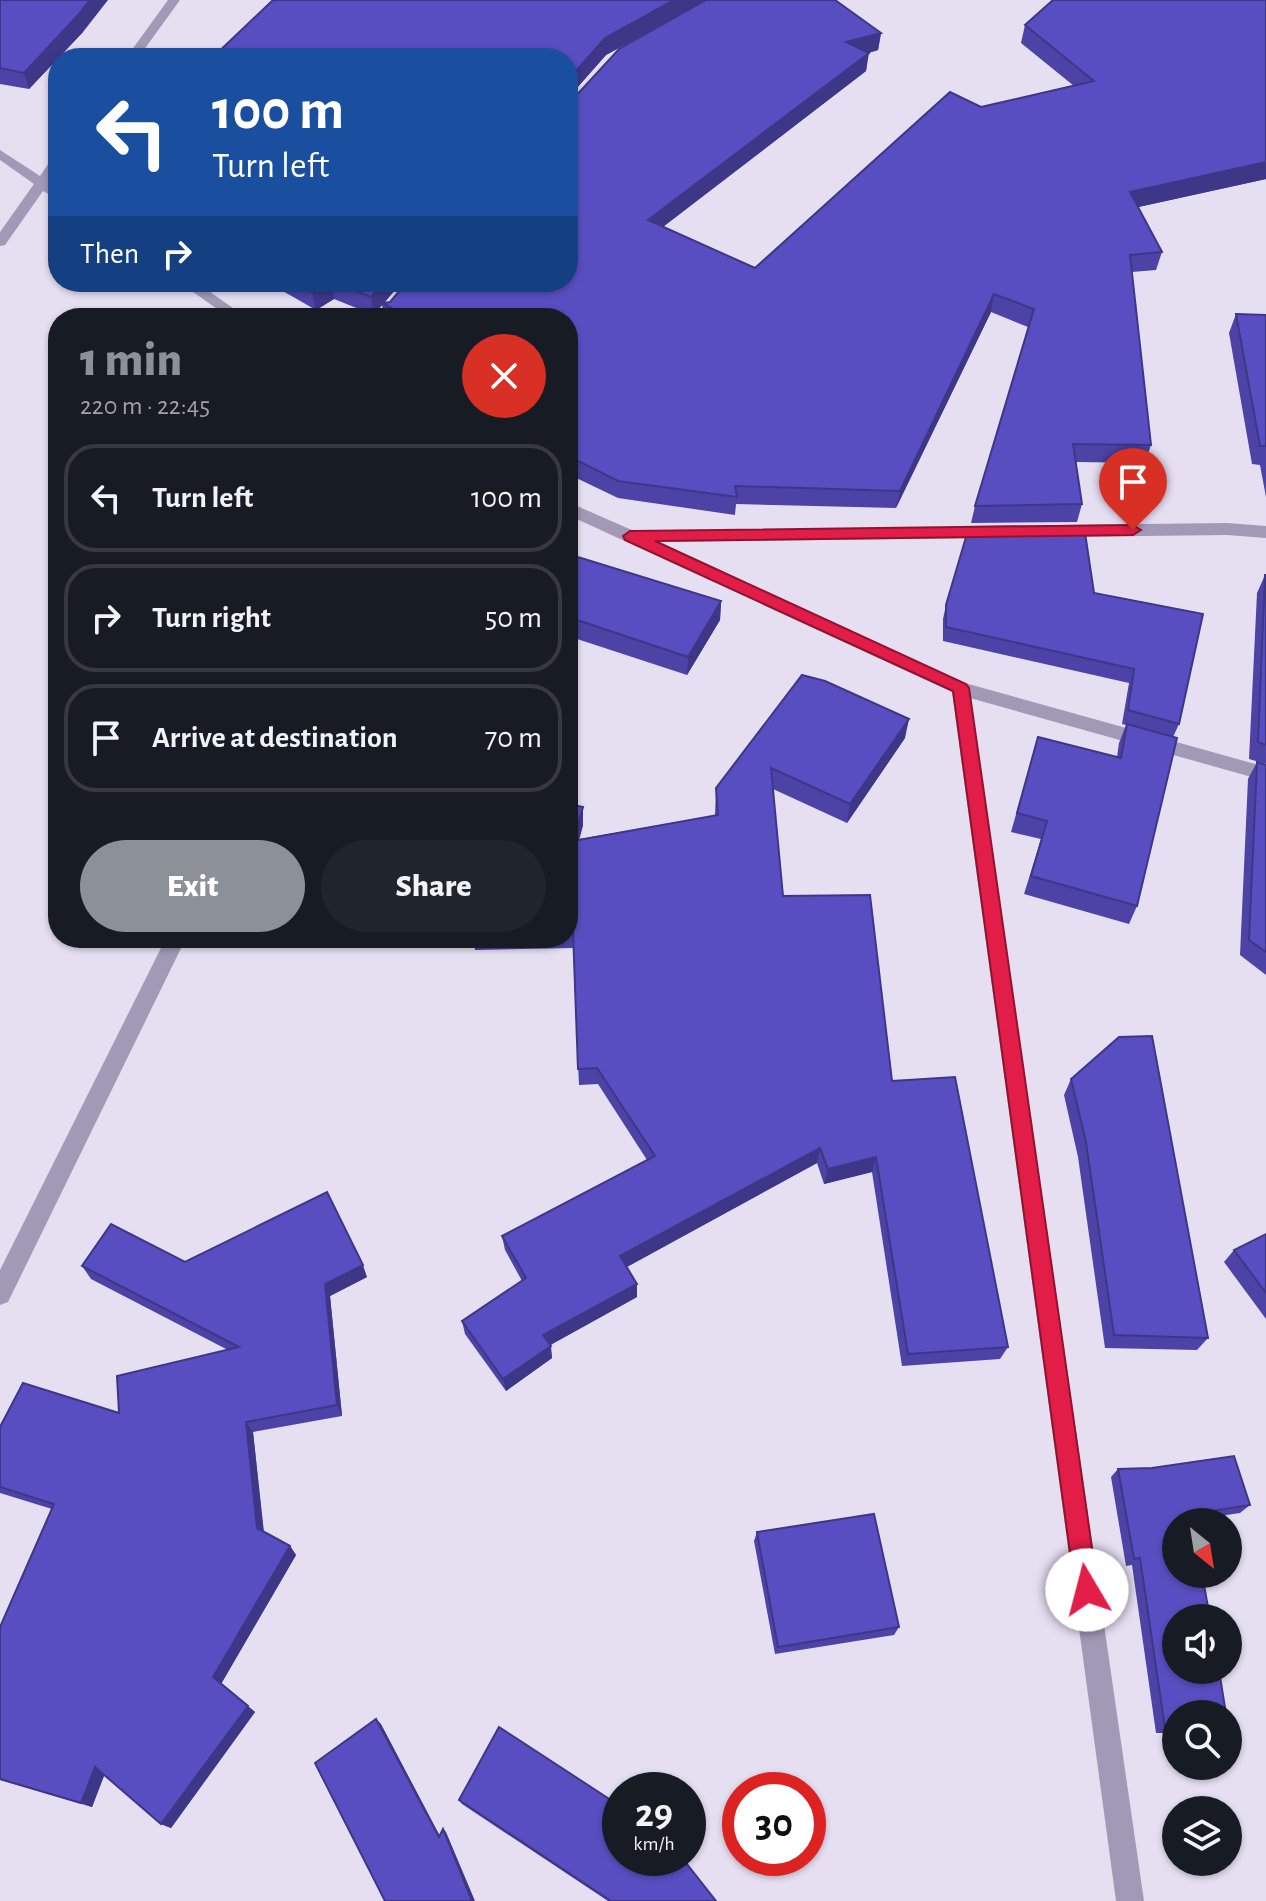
<!DOCTYPE html>
<meta charset="utf-8">
<style>
body{margin:0;font-family:"Alegreya Sans",sans-serif;background:#20242c;color:#f1f3f6;height:100vh;display:flex;flex-direction:column;font-size:30px;white-space:nowrap}
*{box-sizing:border-box;margin:0}
p{font-size:26px;color:#9ea1a6}
.icon{flex:none;width:44px;height:44px;fill:none;stroke:currentColor;stroke-width:2;stroke-linecap:round;stroke-linejoin:round}
.map{position:relative;flex:1;overflow:hidden}
.drawer{position:absolute;left:48px;top:308px;width:530px;height:640px;display:flex;flex-direction:column;background:#171b24;border-radius:32px;box-shadow:0 2px 6px #0004}
.drawer>*{flex:none}
.guide{position:absolute;left:48px;top:48px;width:530px;height:244px;border-radius:32px;box-shadow:0 2px 6px #0004;background:#1a4fa0;color:#fff;overflow:hidden}
.needle{width:52px;rotate:150deg}
.fabs{position:absolute;left:1162px;top:1508px;display:grid;gap:16px}
.fabs a{display:grid;place-items:center;width:80px;height:80px;border-radius:50%;background:#171b24;box-shadow:0 2px 6px #0004;font-size:40px}
.speed{position:absolute;left:602px;top:1772px;display:flex;gap:16px;font-size:40px;font-weight:700;text-align:center}
.speed>*{display:grid;place-content:center;width:104px;height:104px;border-radius:50%;background:#171b24;box-shadow:0 2px 6px #0004;line-height:1}
.speed small{font-size:20px;font-weight:400}
.speed .limit{border:12px solid #d22;background:#fff;color:#111}
.pin{position:absolute;display:grid;place-items:center;width:68px;height:68px;color:#fff;margin:-82px -34px;border-radius:50% 50% 50% 0;rotate:-45deg;box-shadow:0 0 8px #0007}
.pin .icon{rotate:45deg}
.me{position:absolute;width:88px;margin:-44px;rotate:352deg;stroke-linejoin:round;filter:drop-shadow(0 0 6px #0008)}
.turn{display:flex;align-items:center;gap:28px;height:168px;padding:0 32px;font-size:36px}
.turn .icon{width:104px;height:104px;stroke-width:2.5}
.turn b{display:block;font-size:56px;line-height:68px}
.then{display:flex;align-items:center;height:76px;padding:0 32px;background:#0003;gap:16px;font-size:30px}
.round{display:grid;place-items:center;flex:none;width:84px;height:84px;border-radius:42px;background:#20242c}
.headline{display:flex;align-items:center;justify-content:space-between;height:136px;padding:0 32px}
h1{font-size:48px;font-weight:800;line-height:60px;color:#8c9099}
.action{display:flex;gap:16px;margin-top:auto;padding:16px 32px}
.action a{flex:1;height:92px;border-radius:48px;background:#8c9099;color:#fff;font-size:32px;font-weight:800;line-height:92px;text-align:center}
.action a+a{background:#20242c;color:#f1f3f6}
ul{padding:0;list-style:none}
li{display:flex;align-items:center;gap:24px;height:108px;margin:0 16px 12px;padding:0 16px;border:4px solid #363941;border-radius:32px}
li div{flex:1}
li b{display:block;font-size:30px}
li em{font-style:normal}
.map>svg:first-child{display:block}
.lines{fill:none;stroke-linecap:round;stroke-linejoin:round}
.minor{fill:#a299b6;fill-rule:evenodd}
.wall{fill:#4d43a6}
.shaded-wall{fill:#3e3787}
.building{fill:#594ec1;stroke:#3e3787;stroke-width:2}
.route{fill:#e11d48;stroke:#92132f;stroke-width:2}
</style>
<div class="map">
<svg width="1266" height="1901" viewBox="0 0 1266 1901">
<rect width="100%" height="100%" fill="#e6dff2"/>
<g class="lines">
<!-- minor -->
<g class="minor">
<path d="M168,0H180L138,58H126Z"/>
<path d="M0,150L40,176L53,157L58,156V170L49,182L58,189V199L43,191L5,245L0,246V232L34,184L0,160Z"/>
<path d="M179,282H196L247,318H230Z"/>
<path d="M568,502L634,531L1000,528L1002,532L1000,536L994,538L656,542L965,683L1266,767V781L970,698L1144,1901H1116L952,692L568,515Z"/>
<path d="M1227,523L1266,526V538L1227,535L1058,537L1050,531L1058,525Z"/>
<path d="M166,938H186L8,1302L0,1305V1270Z"/>
</g>
</g>
<!-- wall -->
<g class="wall">
<path d="M0,0L83,32L29,89L0,84Z"/>
<path d="M273,0H835L881,33L878,50L868,53L866,71L663,227L755,268L950,92L981,107L1074,86L1021,43L1025,25L1053,0H1266V179L1138,207L1162,252L1156,270L1132,272L1151,445L1145,463L1076,462L1082,504L1077,522L971,523L975,506L1028,327L991,312L896,508L736,504L735,515L618,498L568,474V318H384L382,305L374,315L334,299L316,310L267,282H402L384,303L390,302L407,282H568V99H573L619,49L703,2L606,55L568,98V58H212Z"/>
<path d="M1236,314L1266,315V497L1260,465L1252,464L1229,333Z"/>
<path d="M568,554L721,601L720,620L687,675L568,636Z"/>
<path d="M1265,575H1266V764L1249,759L1257,593Z"/>
<path d="M1094,593L1179,724L1173,737L1137,906L1129,924L1024,894L1041,839L1011,832L1038,737L1117,757L1119,743L1126,725L1122,724L1129,683L943,641V619L946,605Z"/>
<path d="M802,675L905,738L847,823L773,789L783,896L892,1081L1008,1347L1000,1359L902,1366L872,1172L824,1184L817,1163L627,1267L637,1297L550,1345L552,1358L506,1391L465,1334L462,1321L522,1281L505,1250L502,1236L647,1160L598,1084L579,1085L573,948L475,950L473,938H568V804L583,825L579,839L715,816L716,788Z"/>
<path d="M1257,762L1266,765V975L1240,955L1248,779Z"/>
<path d="M321,938H369L365,947Z"/>
<path d="M1071,1079L1208,1338L1197,1350L1105,1348L1078,1157L1064,1095Z"/>
<path d="M1266,1234V1319L1224,1262L1234,1250Z"/>
<path d="M185,1262L367,1277L330,1296L342,1416L253,1432L264,1532L290,1546L296,1555L221,1684L255,1712L171,1828L161,1824L104,1775L92,1807L0,1780L52,1509L0,1493V1427L119,1413L228,1350L91,1279L82,1266Z"/>
<path d="M1118,1469L1250,1505L1240,1513L1193,1520L1176,1714V1733H1156L1132,1565L1126,1566L1111,1477Z"/>
<path d="M757,1532L899,1627L894,1635L775,1654L754,1541Z"/>
<path d="M459,1800L683,1860L716,1901H608L462,1804Z"/>
</g>
<!-- shaded-wall -->
<g class="shaded-wall">
<path d="M90,0H108L83,32L29,89L24,73Z"/>
<path d="M674,0H707L606,55L568,98V80L605,38Z"/>
<path d="M881,33L878,50L844,60L846,42Z"/>
<path d="M869,53L866,71L648,238V220Z"/>
<path d="M1266,162V179L1125,210L1130,192Z"/>
<path d="M328,282H331L334,299L316,310L312,292Z"/>
<path d="M384,282H402L383,304L382,303V305L374,315L371,297Z"/>
<path d="M994,294L991,312L896,508L900,491Z"/>
<path d="M721,601L720,620L687,675L688,657Z"/>
<path d="M909,719L905,738L847,823L850,804Z"/>
<path d="M583,807V825L574,859L573,841Z"/>
<path d="M363,938H369L365,947Z"/>
<path d="M820,1148L817,1163L621,1270L620,1256Z"/>
<path d="M876,1157L872,1172L824,1184L828,1169Z"/>
<path d="M363,1265L367,1277L330,1296L342,1416L337,1405L325,1284Z"/>
<path d="M637,1284V1297L545,1348L543,1335Z"/>
<path d="M551,1346L552,1358L506,1391L503,1379Z"/>
<path d="M246,1422L253,1432L264,1537L257,1528Z"/>
<path d="M290,1546L296,1555L221,1684L255,1712L171,1828L161,1824L213,1677Z"/>
<path d="M376,1719L381,1724L442,1840L439,1837Z"/>
<path d="M95,1767L106,1771L92,1807L81,1803Z"/>
<path d="M443,1829L446,1832L475,1901H472Z"/>
</g>
<!-- building -->
<g class="building">
<path d="M0,0H90L78,15L24,73L0,68Z"/>
<path d="M273,0H674L605,38L568,80V58H212Z"/>
<path d="M706,0H835L881,33L846,42L869,53L648,220L755,268L950,92L981,107L1094,81L1025,25L1053,0H1266V162L1130,192L1162,252L1130,255L1151,445L1073,444L1082,504L975,506L1034,309L994,294L900,491L735,486L737,497L618,481L568,456V318H410L382,303L390,302L407,282H568V99H573L619,49Z"/>
<path d="M294,282H328L312,292Z"/>
<path d="M334,282H384L371,297Z"/>
<path d="M1236,314L1266,315V446H1260Z"/>
<path d="M1084,526L1094,593L1203,614L1179,724L1128,710L1134,669L946,627V605L969,527Z"/>
<path d="M568,554L721,601L688,657L568,617Z"/>
<path d="M1265,575H1266V745L1258,742Z"/>
<path d="M802,675L825,681L909,719L850,804L771,768L783,896L870,895L892,1081L955,1077L1008,1347L908,1354L876,1157L828,1169L820,1148L620,1256L637,1284L543,1335L551,1346L503,1379L462,1321L526,1278L502,1236L655,1156L597,1068L578,1069L573,931H568V804L583,807L573,841L718,815L716,788Z"/>
<path d="M1127,724L1177,738L1137,906L1031,876L1047,821L1017,813L1038,737L1121,758Z"/>
<path d="M1257,762L1266,765V952L1249,940Z"/>
<path d="M1152,1036L1208,1338L1114,1335L1086,1142L1071,1079L1119,1037Z"/>
<path d="M327,1192L363,1265L325,1284L337,1405L246,1422L257,1528L290,1546L213,1677L248,1706L161,1824L95,1767L81,1803L0,1779V1627L54,1504L0,1487V1427L23,1383L119,1413L117,1376L239,1347L82,1266L111,1224L185,1262Z"/>
<path d="M1266,1234V1293L1234,1250Z"/>
<path d="M1234,1456L1250,1505L1192,1514L1193,1522H1176V1574H1202L1210,1618H1176V1670H1219L1226,1714H1176V1729L1165,1728L1140,1558L1134,1559L1118,1469L1152,1468Z"/>
<path d="M874,1514L899,1627L778,1647L757,1532Z"/>
<path d="M376,1719L439,1837L443,1829L472,1901H385L315,1763Z"/>
<path d="M499,1727L620,1806V1858H683V1859L716,1901H611L459,1800Z"/>
</g>
<!-- route -->
<path class="route" d="M1133,525L1141,530L1133,535L655,541L966,684L969,688L1098,1590L1095,1598L1087,1601L1079,1598L1075,1590L953,691L625,540L623,536L630,531Z"/>
</svg>
<div class="fabs">
<a><svg class="needle" viewBox="-14 -14 28 28"><path d="M0-13l5 13h-10z" fill="#e53935"/><path d="M0 13l5-13h-10z" fill="#9ea1a6"/></svg></a>
<a><svg class="icon" aria-label="sound" viewBox="0 0 24 24"><path d="M4 9h4l5-4v14l-5-4H4zM17 9q2 3 0 6"/></svg></a>
<a><svg class="icon" aria-label="search" viewBox="0 0 24 24"><circle cx="10" cy="10" r="6"/><path d="M15 15l6 6"/></svg></a>
<a><svg class="icon" aria-label="layers" viewBox="0 0 24 24"><path d="M12 4l9 5-9 5-9-5zM3 14l9 5 9-5"/></svg></a>
</div>
<div class="speed"><div>29<small>km/h</small></div><div class="limit">30</div></div>
<div class="pin" style="left:1133px;top:530px;background:#d93025"><svg class="icon" aria-label="arrive" viewBox="0 0 24 24"><path d="M6 21V4h12l-3 4 3 4H6"/></svg></div>
<svg class="me" style="left:1087px;top:1590px" viewBox="-20 -20 40 40"><circle r="19" fill="#fff"/><path d="M0-13L10 11 0 6-10 11z" fill="#e11d48"/></svg>
<div class="guide">
<div class="turn"><svg class="icon" aria-label="left" viewBox="0 0 24 24"><path d="M17 20v-9H6M10 6l-5 5 5 5"/></svg><div><b>100 m</b>Turn left</div></div>
<div class="then">Then<svg class="icon" aria-label="right" viewBox="0 0 24 24"><path d="M7 20v-9h11M14 6l5 5-5 5"/></svg></div>
</div>
<section class="drawer">
<div class="headline"><div><h1>1 min</h1><p>220 m · 22:45</p></div><a class="round" style="background:#d93025;color:#fff"><svg class="icon" aria-label="close" viewBox="0 0 24 24"><path d="M6 6l12 12M18 6L6 18"/></svg></a></div>
<ul>
<li><svg class="icon" aria-label="left" viewBox="0 0 24 24"><path d="M17 20v-9H6M10 6l-5 5 5 5"/></svg><div><b>Turn left</b></div><em>100 m</em></li>
<li><svg class="icon" aria-label="right" viewBox="0 0 24 24"><path d="M7 20v-9h11M14 6l5 5-5 5"/></svg><div><b>Turn right</b></div><em>50 m</em></li>
<li><svg class="icon" aria-label="arrive" viewBox="0 0 24 24"><path d="M6 21V4h12l-3 4 3 4H6"/></svg><div><b>Arrive at destination</b></div><em>70 m</em></li>
</ul>
<div class="action"><a>Exit</a><a>Share</a></div>
</section>
</div>
